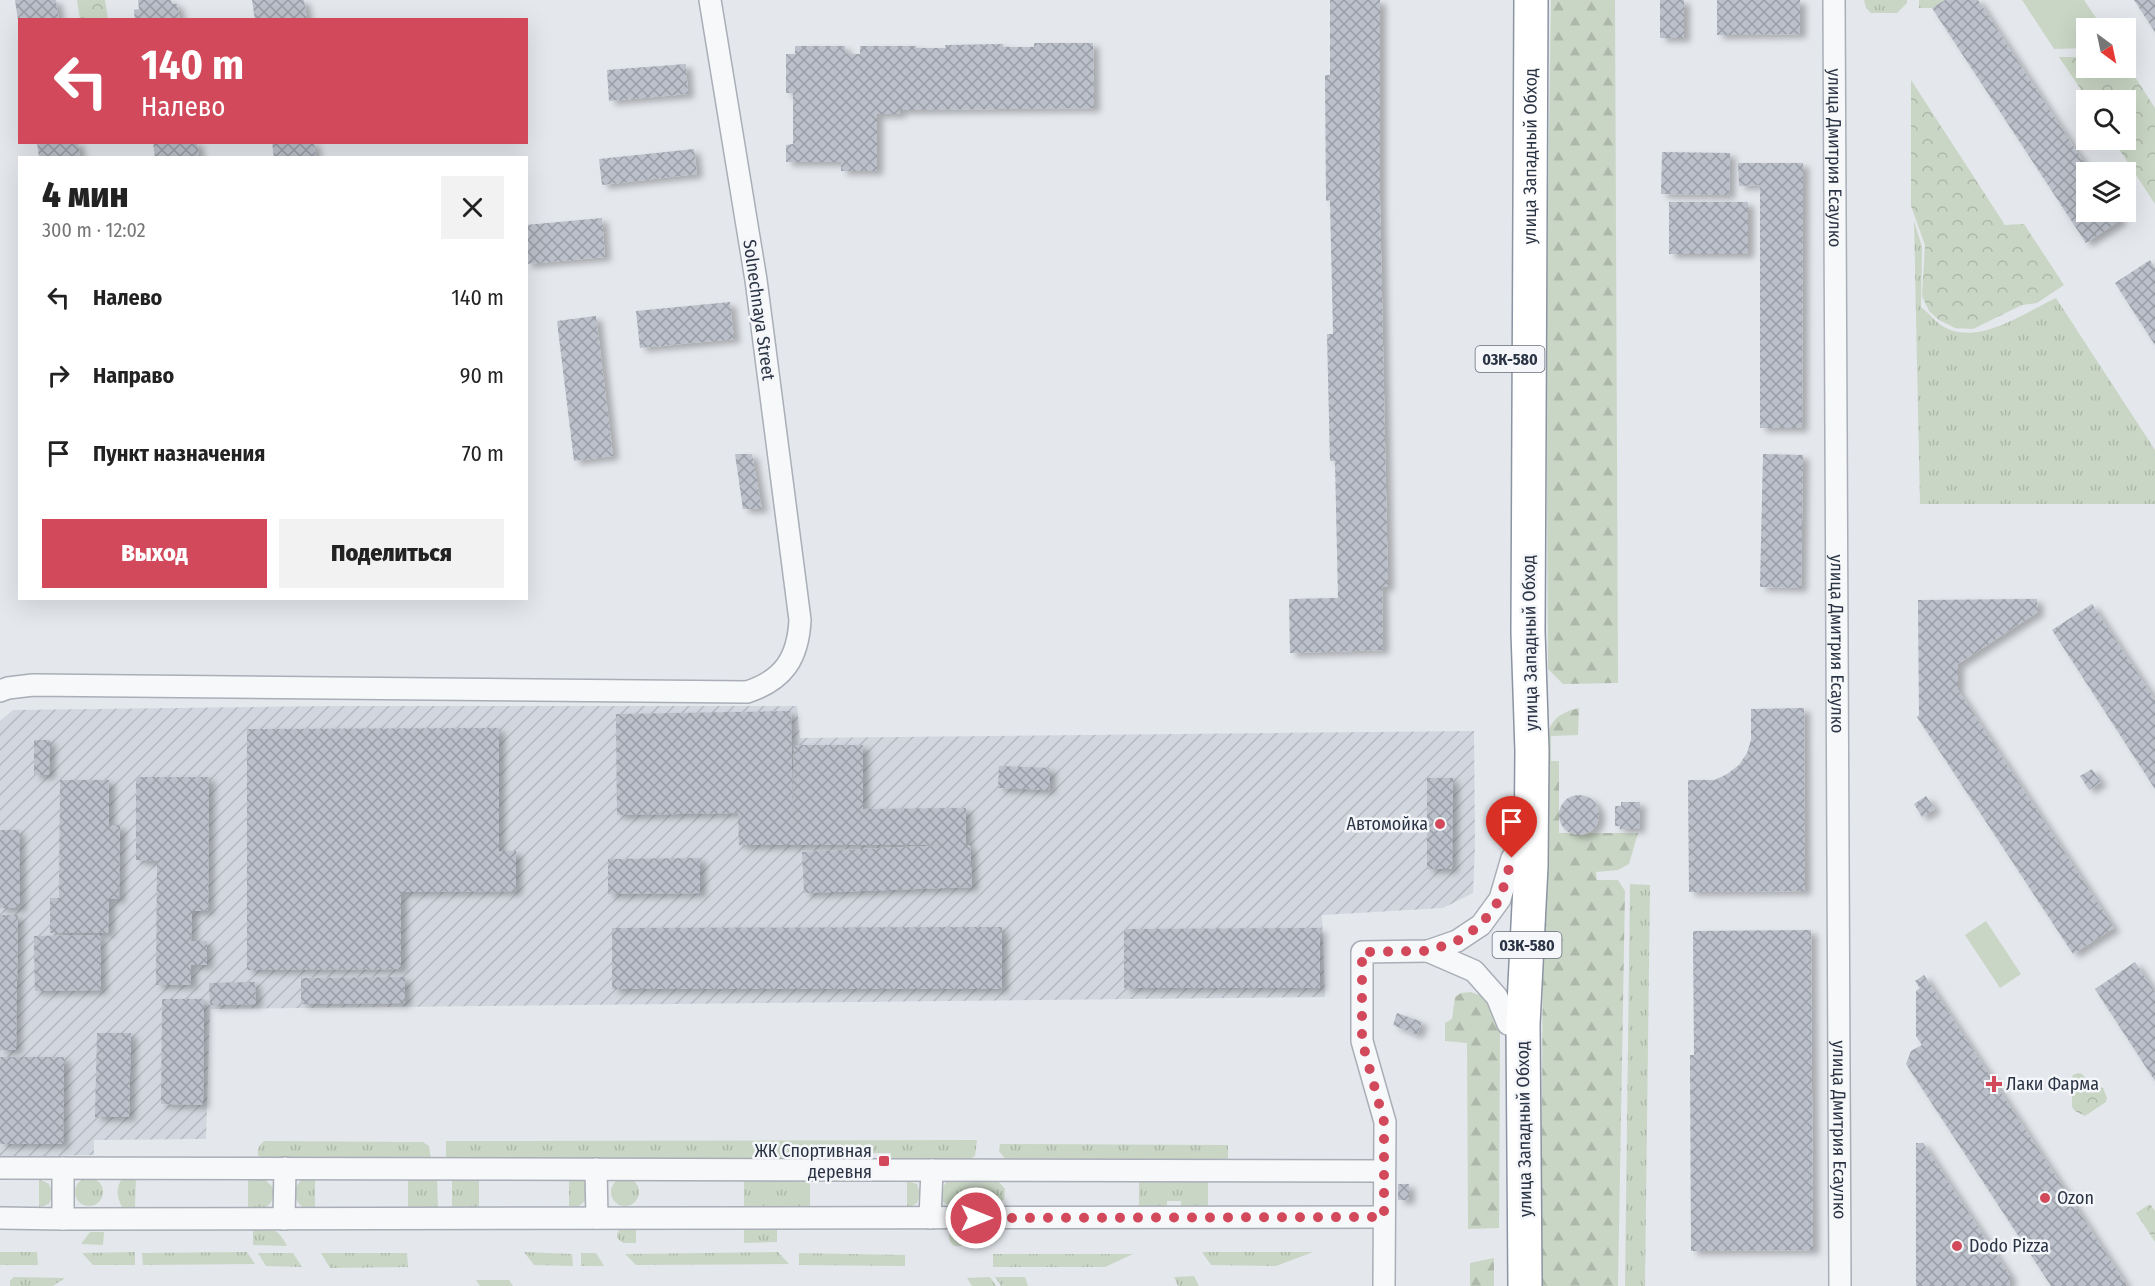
<!DOCTYPE html>
<html lang="ru">
<meta charset="utf-8">
<style>
body{margin:0;font-family:"Fira Sans Condensed",sans-serif;background:#f2f2f2;color:#222;height:100vh;display:flex;flex-direction:column;font-size:22px;white-space:nowrap}
*{box-sizing:border-box;margin:0}
p{font-size:20px;color:#767676}
.icon{flex:none;width:33px;height:33px;fill:none;stroke:currentColor;stroke-width:2;stroke-linecap:round;stroke-linejoin:round}
.map{position:relative;flex:1;overflow:hidden}
.sheet{position:absolute;left:18px;top:156px;width:510px;height:444px;display:flex;flex-direction:column;background:#fff;border-radius:0px;box-shadow:0 6px 24px #0002}
.sheet>*{flex:none}
.top-card{position:absolute;left:18px;top:18px;width:510px;height:126px;border-radius:0px;box-shadow:0 6px 24px #0002;background:#d1495b;color:#fff;overflow:hidden}
.needle{width:39px;rotate:147deg}
.controls{position:absolute;left:2076px;top:18px;display:grid;gap:12px}
.controls a{display:grid;place-items:center;width:60px;height:60px;border-radius:0px;background:#fff;box-shadow:0 6px 24px #0002;font-size:30px}
.pin{position:absolute;display:grid;place-items:center;width:51px;height:51px;color:#fff;margin:-62px -26px;border-radius:50% 50% 50% 0;rotate:-45deg;box-shadow:0 0 6px #0007}
.pin .icon{rotate:45deg}
.me{position:absolute;width:66px;margin:-33px;rotate:90deg;stroke-linejoin:round;filter:drop-shadow(0 0 4px #0008)}
.turn{display:flex;align-items:center;gap:21px;height:126px;padding:0 24px;font-size:27px}
.turn .icon{width:78px;height:78px;stroke-width:2.5}
.turn b{display:block;font-size:42px;line-height:51px}
.round{display:grid;place-items:center;flex:none;width:63px;height:63px;border-radius:0px;background:#f2f2f2}
.overview{display:flex;align-items:center;justify-content:space-between;height:102px;padding:0 24px}
h1{font-size:36px;font-weight:800;line-height:45px}
.cta{display:flex;gap:12px;margin-top:auto;padding:12px 24px}
.cta a{flex:1;height:69px;border-radius:0px;background:#d1495b;color:#fff;font-size:24px;font-weight:800;line-height:69px;text-align:center}
.cta a+a{background:#f2f2f2;color:#222}
ul{padding:0;list-style:none}
li{display:flex;align-items:center;gap:18px;height:78px;padding:0 24px}
li div{flex:1}
li b{display:block;font-size:22px}
li em{font-style:normal}
.map>svg:first-child{display:block}
.industrial{fill:url(#industrial-furrows)}
.grass{fill:url(#grass-tufts)}
.forest{fill:url(#forest-firs)}
.park{fill:url(#park-crowns)}
.pitch{fill:#c9d6c5}
.building{fill:url(#building-cross-hatch);filter:url(#shadow)}
.lines{fill:none;stroke-linecap:round;stroke-linejoin:round}
.minor-casing{stroke:#a9aeb7;stroke-width:24}
.trunk-casing{stroke:#8b94a3;stroke-width:36}
.minor{stroke:#f7f8fa;stroke-width:21}
.trunk{stroke:#fff;stroke-width:33}
.route{stroke:#d1495b;stroke-width:10;stroke-dasharray:0 18}
.poi-dot{fill:#d1495b;stroke:#f4f6f9;stroke-width:2}
.labels{text-anchor:middle;dominant-baseline:central;stroke-width:5;stroke-linejoin:round;paint-order:stroke}
.shield{fill:#f4f6f9;stroke:#676e7b;stroke-width:1.5}
.shield-label{font-size:16px;font-weight:bold;fill:#2b3445}
.street-label{font-size:18px;fill:#2b3445;stroke:#f4f6f9}
.poi-label{font-size:18px;fill:#2b3445;stroke:#f4f6f9;text-anchor:start}
</style>
<div class="map">
<svg width="2155" height="1286" viewBox="0 0 2155 1286">
<defs>
<pattern id="industrial-furrows" width="10" height="10" patternUnits="userSpaceOnUse" patternTransform="scale(1.5)"><rect width="10" height="10" fill="#d2d6de"/><path d="M-1 1l2-2M0 10L10 0M9 11l2-2" fill="none" stroke="#b4b8c0"/></pattern>
<pattern id="grass-tufts" width="24" height="20" patternUnits="userSpaceOnUse" patternTransform="scale(1.5)"><rect width="24" height="20" fill="#c9d6c5"/><path d="M3 7l-1-3M5 7V3M7 7l1-3M15 17l-1-3M17 17v-4M19 17l1-3" fill="none" stroke="#adb8ab"/></pattern>
<pattern id="forest-firs" width="22" height="20" patternUnits="userSpaceOnUse" patternTransform="scale(1.5)"><rect width="22" height="20" fill="#c9d6c5"/><path d="M5 1l3.5 6h-7zM16 11l3.5 6h-7z" fill="#adb8ab"/></pattern>
<pattern id="park-crowns" width="20" height="18" patternUnits="userSpaceOnUse" patternTransform="scale(1.5)"><rect width="20" height="18" fill="#c9d6c5"/><path d="M2 6a3 3 0 1 1 6 0M12 15a3 3 0 1 1 6 0" fill="none" stroke="#adb8ab"/></pattern>
<pattern id="building-cross-hatch" width="8" height="8" patternUnits="userSpaceOnUse" patternTransform="scale(1.5)"><rect width="8" height="8" fill="#bbc0ca"/><path d="M0 0l8 8M0 8l8-8" fill="none" stroke="#989da6"/></pattern>
<filter id="shadow"><feDropShadow dx="6" dy="4" stdDeviation="3" flood-color="#0004"/></filter>
</defs>
<rect width="100%" height="100%" fill="#e4e7ec"/>
<!-- industrial -->
<path class="industrial" d="M327,706H797L800,738L1474,731L1475,846L1473,893L1443,908L1322,915L1325,997L210,1009L206,1139L94,1140V1155L0,1157V721L13,710Z"/>
<!-- grass -->
<g class="grass">
<path d="M1864,0H1907V3L1897,13H1871L1866,8Z"/>
<path d="M1919,0H1945L1932,8H1919Z"/>
<path d="M1914,221L1922,247L1921,307C1929,313 1937,324 1946,328C1981,345 2025,312 2056,298L2155,450V504H1920Z"/>
<path d="M1630,884L1650,885L1645,1286H1625Z"/>
<path d="M977,1140L975,1156L967,1161L891,1162V1153H867V1161H446V1141Z"/>
<path d="M264,1141L423,1142L429,1146L431,1158L428,1162L262,1161C255,1154 257,1147 264,1141Z"/>
<path d="M1000,1144L1228,1145V1165L1007,1161L999,1151Z"/>
<path d="M569,1176L583,1179L587,1182L586,1200L579,1206H569Z"/>
<path d="M123,1177H136L135,1207H122C116,1196 116,1187 123,1177Z"/>
<path d="M408,1177H437L438,1207H408Z"/>
<rect x="452" y="1177" width="27" height="30"/>
<circle cx="89" cy="1192" r="14"/>
<circle cx="625" cy="1192" r="14"/>
<path d="M304,1178H315V1208H304C292,1200 292,1187 304,1178Z"/>
<path d="M39,1179L49,1184L53,1194L49,1204L39,1207Z"/>
<path d="M248,1179H264L273,1187C275,1197 272,1203 264,1209L248,1208Z"/>
<path d="M810,1179V1209H744V1180Z"/>
<path d="M952,1180L998,1181L1005,1189L1004,1199L998,1206L993,1207H952L943,1202L941,1192L946,1182Z"/>
<path d="M1139,1180H1208V1207H1181V1201H1167V1207H1139Z"/>
<path d="M907,1181L917,1184L920,1194L917,1203L907,1209Z"/>
<path d="M253,1227C272,1228 278,1228 287,1246L253,1245Z"/>
<path d="M636,1228V1243H623L617,1238V1234L620,1229Z"/>
<path d="M744,1228H777V1242L744,1243Z"/>
<path d="M955,1228H972V1235H986V1246H955L952,1244C947,1238 948,1232 955,1228Z"/>
<path d="M90,1232H104L103,1245L81,1244Z"/>
<path d="M0,1252H37L38,1265H0Z"/>
<path d="M135,1252V1265H93L82,1253Z"/>
<path d="M247,1252L255,1264L143,1265L142,1253Z"/>
<path d="M524,1252L572,1254L573,1266L534,1265Z"/>
<path d="M778,1252L789,1264L636,1265L625,1254Z"/>
<path d="M1202,1252H1313L1276,1266L1211,1265Z"/>
<path d="M258,1253H293L302,1267L266,1266Z"/>
<path d="M321,1253H407L408,1267L330,1268Z"/>
<path d="M581,1253H596L604,1266H581Z"/>
<path d="M799,1253L905,1255V1266L799,1265Z"/>
<path d="M993,1254H1133L1105,1267H993Z"/>
<path d="M1194,1276L1199,1286H1178L1174,1277Z"/>
<path d="M14,1277L65,1278L53,1286H10V1281Z"/>
<path d="M990,1277L996,1286H972L967,1278Z"/>
<path d="M995,1277H1025L1028,1286H1001Z"/>
</g>
<!-- forest -->
<g class="forest">
<path d="M1551,0H1615L1618,683L1563,684L1548,669L1546,344Z"/>
<path d="M1579,708L1578,735L1551,736V761H1559V833H1638L1629,864L1618,870L1596,872L1597,880H1618L1625,891L1618,1286H1541L1544,752C1547,727 1552,714 1579,708Z"/>
<path d="M1471,992L1485,997L1500,1027L1499,1228L1468,1229L1467,1043L1445,1041V1023L1452,1019L1455,997L1461,993Z"/>
<path d="M1494,1258V1286H1470V1263Z"/>
</g>
<!-- park -->
<g class="park">
<path d="M77,0H105L108,19H80Z"/>
<path d="M2059,57H2086V68H2126V63L2155,108V204L2113,140H2126V100H2088Z"/>
<path d="M1911,80L2005,225L2024,224L2064,285L2037,303L2022,305L1973,329L1955,328L1939,320L1929,311L1922,296L1925,245L1911,206Z"/>
<path d="M2078,1073L2082,1074L2090,1083L2103,1088L2107,1098L2106,1102L2085,1116L2075,1111L2072,1107V1095L2068,1084L2073,1075Z"/>
<path d="M2150,1204L2155,1211V1242L2136,1213Z"/>
<path d="M476,1280H509L513,1286H480Z"/>
</g>
<!-- pitch -->
<g class="pitch">
<path d="M2022,0H2084L2103,28H2086V48L2054,49Z"/>
<path d="M1986,921L2021,974L2000,988L1965,935Z"/>
</g>
<!-- building -->
<g class="building">
<path d="M15,0H56L59,20H18Z"/>
<path d="M138,0H171L172,4H177L180,20H135L134,10L139,9Z"/>
<path d="M252,0H304L307,20H255Z"/>
<path d="M1330,0H1380V200L1388,587H1382L1383,650L1290,653L1289,599L1338,598L1335,461H1330L1327,334H1333L1330,200L1326,201L1325,75H1330Z"/>
<rect x="1660" y="0" width="24" height="38"/>
<path d="M1717,0H1800V34L1717,35Z"/>
<path d="M1945,0H1978L2090,172H2086V212H2116L2121,220L2086,243L1932,8Z"/>
<path d="M2134,0H2155V32Z"/>
<path d="M1034,43H1093L1094,108L900,110V114H877V171H841V162H786V145L793,144V93H786V54H795V46H845V54H860V46H916V48H946L945,45L1003,44V47H1034Z"/>
<path d="M686,64L688,94L609,101L607,70Z"/>
<path d="M37,142H78L80,158H39Z"/>
<path d="M153,142H197L199,158H155Z"/>
<path d="M272,142H314L316,158H274Z"/>
<path d="M694,149L697,174L602,185L599,159Z"/>
<path d="M1662,152L1730,153L1729,195L1661,194Z"/>
<path d="M1738,163H1803L1802,428H1760V185L1739,186Z"/>
<rect x="1669" y="202" width="79" height="52"/>
<path d="M602,218L605,257L526,264V225Z"/>
<path d="M2150,260L2155,268V345L2115,283Z"/>
<path d="M730,302L734,339L640,348L636,311Z"/>
<path d="M596,316L613,456L574,461L557,321Z"/>
<path d="M735,454H752L762,509H743Z"/>
<path d="M1763,454L1803,455L1801,588L1760,587Z"/>
<path d="M2037,599L2038,612L1958,664V690L2114,928L2073,954L1917,717L1919,715L1918,600Z"/>
<path d="M2092,604L2155,700V789L2052,630Z"/>
<path d="M1804,708L1805,891L1689,892L1688,780H1715L1727,774L1739,765L1747,753L1751,740V709Z"/>
<path d="M791,711L793,827L794,745H863V809L966,808V845H970L972,887L804,893L802,852L946,845H739L738,813L617,815L616,714Z"/>
<path d="M499,728V851H516V891L401,892V969L247,970V729Z"/>
<path d="M34,740H50L49,775H34Z"/>
<path d="M999,766L1050,768L1049,790L998,788Z"/>
<path d="M2092,769L2101,782L2089,790L2080,776Z"/>
<path d="M136,777H209L208,911H192L191,941H207V965H191V985H156L157,861L136,860Z"/>
<path d="M1427,778H1453L1452,869H1427Z"/>
<path d="M60,780H109V825H120L119,899H109L108,933H50V898H59Z"/>
<circle cx="1579" cy="815" r="20"/>
<path d="M1926,796L1935,809L1922,817L1914,804Z"/>
<path d="M1621,802H1640L1639,829H1620V826H1615V806H1621Z"/>
<path d="M0,830H19L20,908H0Z"/>
<path d="M700,858V893L608,894V859Z"/>
<path d="M0,915H18L16,1050H0Z"/>
<path d="M1002,927V989H612V928Z"/>
<path d="M1320,928V988H1124V929Z"/>
<path d="M1811,930L1813,1250L1691,1251L1690,1055H1694L1693,931Z"/>
<path d="M100,935L101,990L35,991L34,936Z"/>
<path d="M2135,962L2155,992V1081L2095,989Z"/>
<path d="M1924,975L2072,1201L2127,1286H2051L1906,1064L1911,1051L1922,1045L1916,1036V991L1920,988L1915,981Z"/>
<path d="M405,977V1003L301,1004V978Z"/>
<path d="M255,982L256,1004L210,1005L209,983Z"/>
<path d="M162,999H204L203,1105L161,1104Z"/>
<path d="M1397,1013L1422,1022L1417,1035L1393,1025Z"/>
<path d="M97,1033H131L129,1117H95Z"/>
<path d="M0,1057H64L63,1144H0Z"/>
<path d="M1916,1143H1923L2010,1276V1286H1916Z"/>
<rect x="1398" y="1184" width="11" height="16"/>
</g>
<g class="lines">
<defs>
<g id="minor">
<path id="s1" d="M1834,0L1840,1286"/>
<path d="M0,691L8,688L33,685L747,692C784,680 798,658 800,620L756,280L710,0"/>
<path d="M1428,951L1474,971L1497,997L1508,1024"/>
<path d="M0,1168L1384,1171"/>
<path d="M596,1169L597,1218"/>
<path d="M0,1218L63,1219L1384,1217"/>
<path d="M930,1218L932,1170"/>
<path d="M63,1219V1168"/>
<path d="M284,1219L285,1168"/>
<path d="M1384,1286L1385,1122L1362,1041V952L1428,951L1457,941L1481,925L1500,899L1512,858"/>
</g>
<g id="trunk">
<path id="s2" d="M1525,1286L1523,1024L1531,866L1532,751L1528,632L1531,0"/>
</g>
</defs>
<!-- minor casing -->
<use href="#minor" class="minor-casing"/>
<!-- trunk casing -->
<use href="#trunk" class="trunk-casing"/>
<!-- minor -->
<use href="#minor" class="minor"/>
<!-- trunk -->
<use href="#trunk" class="trunk"/>
</g>
<g class="lines">
<!-- route -->
<path class="route" d="M976,1218L1384,1217V1122L1362,1041V952L1428,951L1457,941L1481,925L1500,899L1512,858"/>
</g>
<!-- markers -->
<g class="poi-dot">
<circle cx="1440" cy="824" r="6"/>
<path d="M1991 1075h6v6h6v6h-6v6h-6v-6h-6v-6h6z"/>
<rect x="878" y="1155" width="12" height="12" rx="3"/>
<circle cx="2045" cy="1198" r="6"/>
<circle cx="1957" cy="1246" r="6"/>
</g>
<g class="labels">
<!-- shield labels -->
<g class="shield">
<rect x="1475.5" y="346" width="69" height="26" rx="4.5"/>
<rect x="1492.5" y="932" width="69" height="26" rx="4.5"/>
</g>
<g class="shield-label">
<text x="1510" y="359">03К-580</text>
<text x="1527" y="945">03К-580</text>
</g>
<!-- street labels -->
<g class="street-label">
<text stroke="none"><textPath href="#s2" startOffset="1130">улица Западный Обход</textPath></text>
<text stroke="none"><textPath href="#s1" startOffset="158">улица Дмитрия Есаулко</textPath></text>
<text transform="translate(759 310) rotate(82)">Solnechnaya Street</text>
<text transform="translate(1530 643) rotate(-91)">улица Западный Обход</text>
<text stroke="none"><textPath href="#s1" startOffset="644">улица Дмитрия Есаулко</textPath></text>
<text transform="translate(1524 1129) rotate(-91)">улица Западный Обход</text>
<text stroke="none"><textPath href="#s1" startOffset="1130">улица Дмитрия Есаулко</textPath></text>
</g>
<!-- poi labels -->
<g class="poi-label">
<text x="1428" y="824" text-anchor="end">Автомойка</text>
<text x="2006" y="1084">Лаки Фарма</text>
<text x="872" y="1151" text-anchor="end">ЖК Спортивная<tspan x="872" dy="21">деревня</tspan></text>
<text x="2057" y="1198">Ozon</text>
<text x="1969" y="1246">Dodo Pizza</text>
</g>
</g>
</svg>
<div class="controls">
<a><svg class="needle" viewBox="-14 -14 28 28"><path d="M0-13l5 13h-10z" fill="#e53935"/><path d="M0 13l5-13h-10z" fill="#767676"/></svg></a>
<a><svg class="icon" aria-label="search" viewBox="0 0 24 24"><circle cx="10" cy="10" r="6"/><path d="M15 15l6 6"/></svg></a>
<a><svg class="icon" aria-label="layers" viewBox="0 0 24 24"><path d="M12 4l9 5-9 5-9-5zM3 14l9 5 9-5"/></svg></a>
</div>
<div class="pin" style="left:1512px;top:858px;background:#d93025"><svg class="icon" aria-label="arrive" viewBox="0 0 24 24"><path d="M6 21V4h12l-3 4 3 4H6"/></svg></div>
<svg class="me" style="left:976px;top:1218px" viewBox="-20 -20 40 40"><circle r="17" fill="#d1495b" stroke="#fff" stroke-width="3"/><path d="M0-11L8 9 0 5-8 9z" fill="#fff"/></svg>
<div class="top-card">
<div class="turn"><svg class="icon" aria-label="left" viewBox="0 0 24 24"><path d="M17 20v-9H6M10 6l-5 5 5 5"/></svg><div><b>140 m</b>Налево</div></div>
</div>
<section class="sheet">
<div class="overview"><div><h1>4 мин</h1><p>300 m · 12:02</p></div><a class="round"><svg class="icon" aria-label="close" viewBox="0 0 24 24"><path d="M6 6l12 12M18 6L6 18"/></svg></a></div>
<ul>
<li><svg class="icon" aria-label="left" viewBox="0 0 24 24"><path d="M17 20v-9H6M10 6l-5 5 5 5"/></svg><div><b>Налево</b></div><em>140 m</em></li>
<li><svg class="icon" aria-label="right" viewBox="0 0 24 24"><path d="M7 20v-9h11M14 6l5 5-5 5"/></svg><div><b>Направо</b></div><em>90 m</em></li>
<li><svg class="icon" aria-label="arrive" viewBox="0 0 24 24"><path d="M6 21V4h12l-3 4 3 4H6"/></svg><div><b>Пункт назначения</b></div><em>70 m</em></li>
</ul>
<div class="cta"><a>Выход</a><a>Поделиться</a></div>
</section>
</div>
